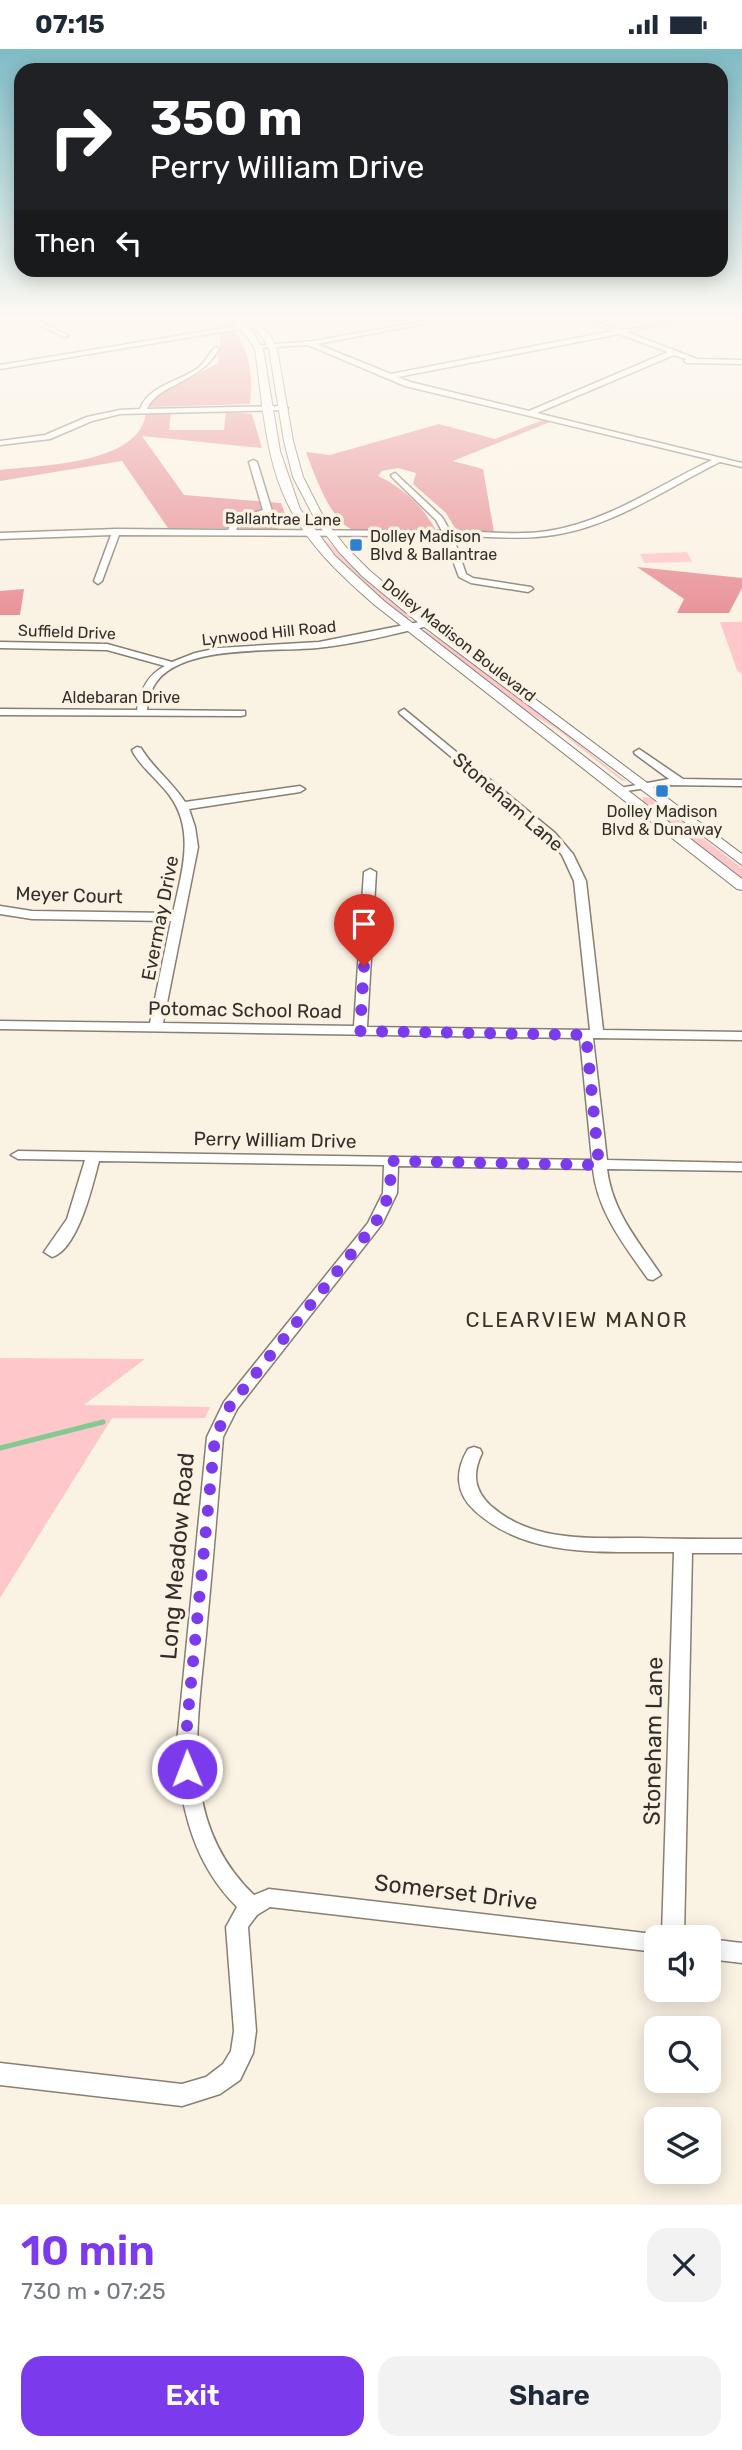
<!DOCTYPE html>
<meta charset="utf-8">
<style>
body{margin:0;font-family:Rubik,sans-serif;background:#f2f2f3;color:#1f2937;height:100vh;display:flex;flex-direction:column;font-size:26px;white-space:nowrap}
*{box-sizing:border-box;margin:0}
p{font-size:23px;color:#747a83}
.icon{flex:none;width:38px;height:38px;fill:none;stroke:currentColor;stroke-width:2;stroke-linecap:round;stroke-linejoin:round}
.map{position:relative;height:2156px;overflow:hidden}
.side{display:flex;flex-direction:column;background:#fff;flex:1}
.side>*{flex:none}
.top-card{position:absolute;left:14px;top:14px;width:714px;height:214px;border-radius:21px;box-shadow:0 4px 18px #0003;background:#202124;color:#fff;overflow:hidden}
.buttons{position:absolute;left:644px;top:1876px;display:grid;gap:14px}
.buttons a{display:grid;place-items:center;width:77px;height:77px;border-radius:14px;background:#fff;box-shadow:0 4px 18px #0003;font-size:35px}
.pin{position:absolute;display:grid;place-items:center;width:60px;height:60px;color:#fff;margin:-72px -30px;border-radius:50% 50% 50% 0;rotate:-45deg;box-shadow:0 0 7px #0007}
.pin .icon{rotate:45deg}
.me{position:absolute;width:77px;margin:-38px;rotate:359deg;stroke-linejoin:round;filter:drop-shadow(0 0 5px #0008)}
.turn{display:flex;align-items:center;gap:24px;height:147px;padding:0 21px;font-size:32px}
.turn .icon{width:91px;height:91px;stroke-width:2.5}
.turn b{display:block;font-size:49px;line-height:60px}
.then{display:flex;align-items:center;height:66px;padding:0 21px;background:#0003;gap:14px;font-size:26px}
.round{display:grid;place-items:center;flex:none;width:74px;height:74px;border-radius:21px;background:#f2f2f3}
.summary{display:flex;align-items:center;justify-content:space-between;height:119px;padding:0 21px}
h1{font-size:42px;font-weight:600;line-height:52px;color:#7c3aed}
.cta{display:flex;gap:14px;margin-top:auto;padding:14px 21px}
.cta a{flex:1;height:80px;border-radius:21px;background:#7c3aed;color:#fff;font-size:28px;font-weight:600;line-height:80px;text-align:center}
.cta a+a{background:#f2f2f3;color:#1f2937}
.status{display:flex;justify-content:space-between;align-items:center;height:49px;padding:0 35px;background:#fff;direction:ltr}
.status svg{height:19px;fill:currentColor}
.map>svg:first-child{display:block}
.green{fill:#fec7ca}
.forest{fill:#e89198}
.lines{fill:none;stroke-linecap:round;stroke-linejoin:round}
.stream{stroke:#83c992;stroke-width:5}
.minor-casing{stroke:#877f72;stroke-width:3}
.major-casing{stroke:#877f72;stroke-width:2}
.minor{fill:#fff;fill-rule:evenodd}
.major{fill:#fff;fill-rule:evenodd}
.route{stroke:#7c3aed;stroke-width:12;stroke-dasharray:0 21.6}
.poi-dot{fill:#2e7fcf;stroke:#faf2e3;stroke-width:2.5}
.labels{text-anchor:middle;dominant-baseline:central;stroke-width:7;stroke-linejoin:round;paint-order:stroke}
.far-street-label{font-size:16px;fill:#322f2a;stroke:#faf2e3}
.far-poi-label{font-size:16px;fill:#322f2a;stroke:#faf2e3;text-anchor:start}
.street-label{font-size:19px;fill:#322f2a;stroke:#faf2e3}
.neighbourhood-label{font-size:21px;letter-spacing:2px;fill:#3a3428;stroke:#faf2e3}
.near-street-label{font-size:23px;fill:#322f2a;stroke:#faf2e3}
</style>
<div class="status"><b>07:15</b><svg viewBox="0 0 49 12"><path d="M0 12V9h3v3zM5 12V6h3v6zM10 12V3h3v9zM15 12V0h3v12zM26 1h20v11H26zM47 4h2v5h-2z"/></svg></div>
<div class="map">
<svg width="742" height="2156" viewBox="0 0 742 2156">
<rect width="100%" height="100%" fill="#faf2e3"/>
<!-- green -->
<g class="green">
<path d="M319,489H323L405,560L410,569L407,570L359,531Z"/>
<path d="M687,503L692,513L644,514L640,505Z"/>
<path d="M720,573H742V625L737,621Z"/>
<path d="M425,581L485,622L627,733L621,731L558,681L514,654L422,582Z"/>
<path d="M643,748L650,749L742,819V833L643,752Z"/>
<path d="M0,1309L145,1310L84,1356L210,1358L205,1369H112L0,1549Z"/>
</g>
<!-- forest -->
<g class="forest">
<path d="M235,282C250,304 253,329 250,355L150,358L149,352L218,314L221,284Z"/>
<path d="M146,363H171L169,381H224L226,363L252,365L262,399L142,387L184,446L281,454L289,475L276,480L168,479L122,412L0,432V421C40,416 141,416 146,363Z"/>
<path d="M543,371L550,373L453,412L483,420L494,483H464L455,479L446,464L413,435L416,424L398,419L382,422L378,427C402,438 423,457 435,480L426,482C405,482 373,486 354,481C332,476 313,422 306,403L330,406L439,375L495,390Z"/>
<path d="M637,518L742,529V539L729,564H677L684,550Z"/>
<path d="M24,540L20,566H0V542Z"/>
</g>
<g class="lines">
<!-- stream -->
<path class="stream" d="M0,1399L103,1373"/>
<defs>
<g id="minor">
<path d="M32,272H40L69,287L64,288Z"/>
<path d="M426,272H438L317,295L391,325L612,282L588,272C600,272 610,280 621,281C640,281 659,272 678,272L627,283L697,310L742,311V315L687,314L684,312L686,310L674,306L537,364L742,414V418L720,413C665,440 608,481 546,487C516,491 483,487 453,487L466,525L473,529L531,538L533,540L528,543L471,534L459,528L444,487L119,486L102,532L98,535L94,532L111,486L0,490V484L116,480L228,481L233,470L263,461L249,413L253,411L257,413L272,462L239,474L236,481L442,482L436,471L392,428L391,426L395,424L442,468L450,482C482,482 517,487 548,482C607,473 659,436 712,411L405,337L308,296L258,299L255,297L313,292ZM619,285L668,303L529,362L410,333L398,328Z"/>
<path d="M243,276L245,279L0,320V316Z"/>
<path d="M216,298L219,300C201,334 157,335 147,360L284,357L288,359L287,361L120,365L92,372L50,390L0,396V392L45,386L87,368L120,361L140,360C149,336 179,333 198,319C206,313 209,303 216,298Z"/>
<path d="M429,571L434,574L432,576C395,585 356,595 317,599C275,603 180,595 155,635C150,643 148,652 147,661L245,662V666L241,667L0,666V660L137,661C140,642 147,626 165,617L107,601L0,599V593L107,595L172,613L195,604L218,599L319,593Z"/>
<path d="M404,660L555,784L573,805L586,832L603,981L742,983V991L593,989L607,1111L742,1114V1122L607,1120C612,1162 638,1192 661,1226L653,1231L648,1230C624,1196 597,1162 593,1120L398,1117L397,1144L382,1175L237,1360L223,1388C218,1450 213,1512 207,1574C199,1671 175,1770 254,1846L269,1840L662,1886L674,1503C606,1502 529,1511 475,1462C455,1444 455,1422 468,1400L474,1398L480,1400L482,1404C472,1425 474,1441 491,1457C532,1493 588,1489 640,1489C674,1490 708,1490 742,1490V1504H692L684,1888H656V1903L270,1858L257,1866L248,1878L256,1982L253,2004L240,2031L220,2045L182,2057L0,2036V2014L182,2035L206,2028L223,2015L231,2002L234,1982L226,1878L237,1858C194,1815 182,1763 176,1704L207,1388L224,1353L368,1174L383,1144L384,1116L99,1112C93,1135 78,1201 52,1208L44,1203L67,1170L85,1111L18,1110L11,1106L18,1102L592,1111L580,989L0,980V972L150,974L171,872L32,870L0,865V857L32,862L173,864C181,825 196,783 170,747C159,732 144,721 134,705L132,701L137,698L141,699C153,719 172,733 185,753L300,737L305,740L300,743L189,760L195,778L198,798L163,974L354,977L364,823L370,820L376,823L367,978L590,981L574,832L562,806L547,788L400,665L399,663Z"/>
<path d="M639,700L683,730L742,731V737L666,736L620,743V739L669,730L635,705L634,703Z"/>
<path d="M709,1890L742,1894V1914L709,1910Z"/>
</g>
<g id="major">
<path d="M230,272H239L252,282L263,300L280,402L300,460L335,507L384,552L742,830V841L737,840L376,557C339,525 301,490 282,442C264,397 262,347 255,300L246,286Z"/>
<path d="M247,272H253L270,286L277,300L293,392L303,428L326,473L346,498L370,522L423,566L742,805V816L415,571L362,527L339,503L317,474L293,428L284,392L269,300L263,289Z"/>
</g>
</defs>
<!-- minor casing -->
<use href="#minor" class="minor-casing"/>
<!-- major casing -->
<use href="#major" class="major-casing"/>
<!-- minor -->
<use href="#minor" class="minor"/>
<!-- major -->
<use href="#major" class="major"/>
</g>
<!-- sky -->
<linearGradient id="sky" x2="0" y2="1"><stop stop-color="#7fbcc6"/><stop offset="0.47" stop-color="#fdf9f2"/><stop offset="1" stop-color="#fdf9f2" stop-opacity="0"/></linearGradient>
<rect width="742" height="573" fill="url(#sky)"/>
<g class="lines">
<!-- route -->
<path class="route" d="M187,1720V1675L215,1388L230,1357L375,1175L390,1144L391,1112L599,1116L586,986L360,982L364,917"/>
</g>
<!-- markers -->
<g class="poi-dot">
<rect x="349" y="489" width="14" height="14" rx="3.5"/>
<rect x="655" y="735" width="14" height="14" rx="3.5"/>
</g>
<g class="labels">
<!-- far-street labels -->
<g class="far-street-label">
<text transform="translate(283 470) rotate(1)">Ballantrae Lane</text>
<text transform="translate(67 583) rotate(2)">Suffield Drive</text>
<text transform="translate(269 584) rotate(-6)">Lynwood Hill Road</text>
<text transform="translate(459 591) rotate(38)">Dolley Madison Boulevard</text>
<text x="121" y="648">Aldebaran Drive</text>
</g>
<!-- far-poi labels -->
<g class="far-poi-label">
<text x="370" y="487">Dolley Madison<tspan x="370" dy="18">Blvd &amp; Ballantrae</tspan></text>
<text x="662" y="762" text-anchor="middle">Dolley Madison<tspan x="662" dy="18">Blvd &amp; Dunaway</tspan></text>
</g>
<!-- street labels -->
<g class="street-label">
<text transform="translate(508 753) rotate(41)">Stoneham Lane</text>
<text transform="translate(69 846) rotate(2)">Meyer Court</text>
<text transform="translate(160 869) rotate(-79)">Evermay Drive</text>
<text transform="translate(245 961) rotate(1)">Potomac School Road</text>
<text transform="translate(275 1091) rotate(1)">Perry William Drive</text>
</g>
<!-- neighbourhood labels -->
<g class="neighbourhood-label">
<text x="577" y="1270">CLEARVIEW MANOR</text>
</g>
<!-- near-street labels -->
<g class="near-street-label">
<text transform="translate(177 1507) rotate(-85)">Long Meadow Road</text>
<text transform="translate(653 1692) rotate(-89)">Stoneham Lane</text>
<text transform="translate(456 1843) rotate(7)">Somerset Drive</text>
</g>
</g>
</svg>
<div class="buttons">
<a><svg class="icon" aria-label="sound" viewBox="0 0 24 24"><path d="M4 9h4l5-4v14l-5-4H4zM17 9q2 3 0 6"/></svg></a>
<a><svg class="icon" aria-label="search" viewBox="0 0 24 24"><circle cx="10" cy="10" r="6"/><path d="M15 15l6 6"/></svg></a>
<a><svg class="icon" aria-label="layers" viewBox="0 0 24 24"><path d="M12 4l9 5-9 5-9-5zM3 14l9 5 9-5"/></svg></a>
</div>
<div class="pin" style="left:364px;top:917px;background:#d93025"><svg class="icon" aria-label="arrive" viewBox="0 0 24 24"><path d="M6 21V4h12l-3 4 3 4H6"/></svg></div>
<svg class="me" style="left:187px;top:1720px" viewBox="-20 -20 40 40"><circle r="17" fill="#7c3aed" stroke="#fff" stroke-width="3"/><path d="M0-11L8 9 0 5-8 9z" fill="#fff"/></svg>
<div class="top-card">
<div class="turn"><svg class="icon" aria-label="right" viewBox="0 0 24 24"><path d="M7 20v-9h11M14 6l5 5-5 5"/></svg><div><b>350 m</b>Perry William Drive</div></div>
<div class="then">Then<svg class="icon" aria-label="left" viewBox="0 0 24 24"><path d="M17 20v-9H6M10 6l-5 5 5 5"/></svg></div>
</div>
</div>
<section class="side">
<div class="summary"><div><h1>10 min</h1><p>730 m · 07:25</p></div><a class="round"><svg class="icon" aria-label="close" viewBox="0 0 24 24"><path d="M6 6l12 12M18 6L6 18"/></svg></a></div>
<div class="cta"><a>Exit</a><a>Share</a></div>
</section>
